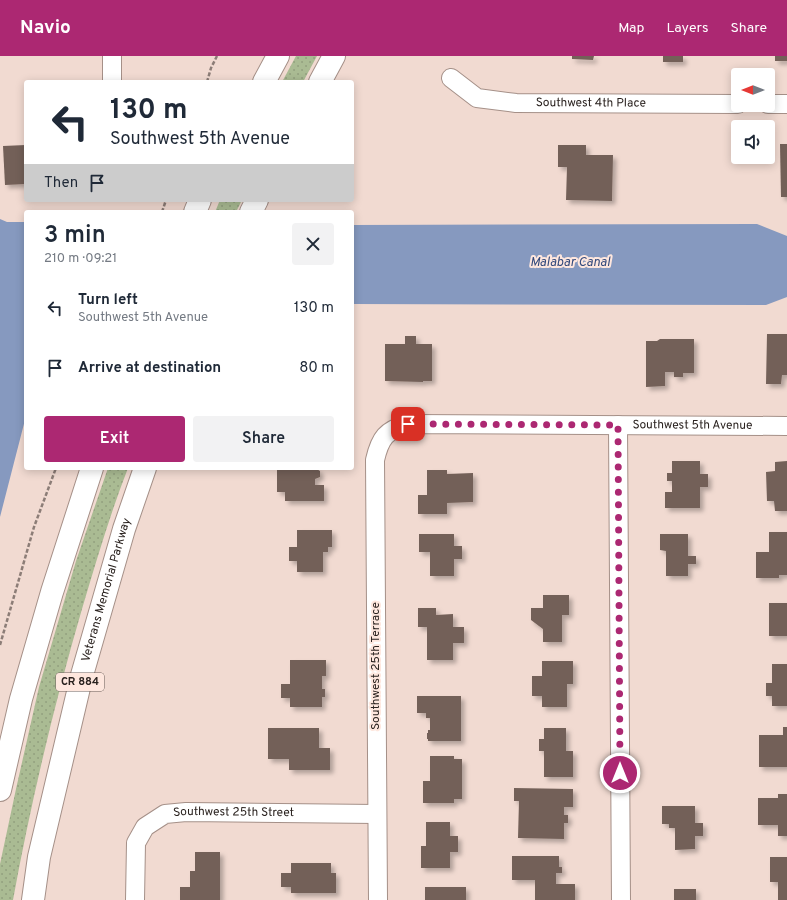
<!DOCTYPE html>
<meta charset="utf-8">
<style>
body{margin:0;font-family:Overpass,sans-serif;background:#f2f2f3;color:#1f2937;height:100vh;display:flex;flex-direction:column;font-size:15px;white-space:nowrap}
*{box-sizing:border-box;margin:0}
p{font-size:13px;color:#747a83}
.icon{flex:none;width:22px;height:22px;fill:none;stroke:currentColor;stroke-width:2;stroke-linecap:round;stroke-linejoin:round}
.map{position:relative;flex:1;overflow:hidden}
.details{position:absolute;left:24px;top:154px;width:330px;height:260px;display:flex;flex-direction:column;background:#fff;border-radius:4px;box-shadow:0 2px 10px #0003}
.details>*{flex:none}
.guide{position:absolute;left:24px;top:24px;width:330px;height:122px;border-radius:4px;box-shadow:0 2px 10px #0003;background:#fff;color:#1f2937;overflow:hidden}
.needle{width:26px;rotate:270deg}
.fabs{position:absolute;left:731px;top:12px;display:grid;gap:8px}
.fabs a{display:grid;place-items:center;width:44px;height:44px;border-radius:4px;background:#fff;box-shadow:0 2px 10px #0003;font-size:20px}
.pin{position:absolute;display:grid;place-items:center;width:34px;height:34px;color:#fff;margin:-17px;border-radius:8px;box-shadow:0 2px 6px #0006}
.me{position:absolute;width:44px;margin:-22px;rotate:0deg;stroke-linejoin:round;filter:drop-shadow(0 0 3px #0008)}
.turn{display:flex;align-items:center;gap:14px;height:84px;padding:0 20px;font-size:18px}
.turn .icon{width:52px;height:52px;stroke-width:2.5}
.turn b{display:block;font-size:28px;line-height:34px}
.then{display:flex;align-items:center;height:38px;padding:0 20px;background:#0003;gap:8px;font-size:15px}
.round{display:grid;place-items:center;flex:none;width:42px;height:42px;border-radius:4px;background:#f2f2f3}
.overview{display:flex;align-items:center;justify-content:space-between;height:68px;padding:0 20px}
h1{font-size:24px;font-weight:600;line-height:30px}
.cta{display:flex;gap:8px;margin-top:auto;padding:8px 20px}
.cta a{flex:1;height:46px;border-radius:4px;background:#ac2872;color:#fff;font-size:16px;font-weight:600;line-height:46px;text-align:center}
.cta a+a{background:#f2f2f3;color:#1f2937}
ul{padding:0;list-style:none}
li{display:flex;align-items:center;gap:12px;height:60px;padding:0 20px}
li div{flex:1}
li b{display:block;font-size:15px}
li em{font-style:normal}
header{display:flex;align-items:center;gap:24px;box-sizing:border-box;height:56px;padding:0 20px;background:#ac2872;color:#fff}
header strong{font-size:19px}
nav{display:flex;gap:22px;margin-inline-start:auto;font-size:14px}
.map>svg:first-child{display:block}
.grass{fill:url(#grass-dots)}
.water{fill:#8699bf}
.building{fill:#736058;filter:url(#shadow)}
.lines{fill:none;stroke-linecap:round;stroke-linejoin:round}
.street-casing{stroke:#a59088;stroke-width:20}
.highway-casing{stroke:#a59088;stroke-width:24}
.path{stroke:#8c7d77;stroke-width:2.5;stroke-dasharray:4 2;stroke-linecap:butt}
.street{stroke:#fff;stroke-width:18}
.highway{stroke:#fff;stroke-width:22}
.route{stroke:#ac2872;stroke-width:7;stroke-dasharray:0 12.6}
.labels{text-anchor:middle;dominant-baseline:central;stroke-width:4;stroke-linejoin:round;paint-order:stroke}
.shield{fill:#fee7de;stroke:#6a5d58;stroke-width:1}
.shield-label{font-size:11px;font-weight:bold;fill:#2a221f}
.street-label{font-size:12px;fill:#2a221f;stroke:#fee7de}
.water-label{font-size:13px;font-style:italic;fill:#32497c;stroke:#fee7de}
</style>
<header>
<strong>Navio</strong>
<nav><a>Map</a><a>Layers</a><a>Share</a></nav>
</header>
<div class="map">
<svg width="787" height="844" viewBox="0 0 787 844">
<defs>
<pattern id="grass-dots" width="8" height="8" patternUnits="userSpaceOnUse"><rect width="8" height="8" fill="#aabb93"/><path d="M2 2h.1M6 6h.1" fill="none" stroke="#92a07e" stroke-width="1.8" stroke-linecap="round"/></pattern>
<filter id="shadow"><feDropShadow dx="3.5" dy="3.5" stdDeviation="2" flood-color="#0004"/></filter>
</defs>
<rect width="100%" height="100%" fill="#f1dad1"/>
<!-- grass -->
<g class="grass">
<path d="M296,0H317L303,26H282Z"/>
<path d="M220,144H242L236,156H215Z"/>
<path d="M108,412H128C110,458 96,506 82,553C54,649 31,746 13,844H0V808L16,733L39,631L76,505Z"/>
</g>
<!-- water -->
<g class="water">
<path d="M0,163L7,166H26V360L0,461Z"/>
<path d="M757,168L787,180V241L766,249L352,248V169Z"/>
</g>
<!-- building -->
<g class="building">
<path d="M572,0H594L593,4L572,3Z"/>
<rect x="663" y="0" width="20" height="6"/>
<rect x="775" y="0" width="12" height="5"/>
<path d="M780,88H787V141H781Z"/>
<path d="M26,89V128L5,129L3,90Z"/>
<path d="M558,89H586V99H613L612,145L566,144L567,111H558Z"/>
<path d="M767,278H787V319H782L781,328H766Z"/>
<path d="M405,280H416V288H432V325H423V326L385,325V288H405Z"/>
<path d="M660,283H694V317H683V321H674V316H665V330L646,331V285H657Z"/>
<path d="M672,405H700V418H708V431H700V452H665V436H672V425H667V417H672Z"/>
<path d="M787,405V455H775L774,445H767L766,416L775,415V406Z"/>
<path d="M277,412H315L320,415V421L315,423V429H324V445H285V436H277Z"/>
<path d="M427,414H447V418L473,417V446L447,447V458H418V439H427Z"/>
<path d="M297,474H332V491H328V496H323V516H297V505H289V491H297Z"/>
<path d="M769,476H787V519H779V522H756V496H769Z"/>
<path d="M419,478H454V490H462V503H454V520H430V496H419Z"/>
<path d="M660,478H688V500H696V508H688V520H666V495L660,494Z"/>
<path d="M543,539H569V559H562V586H543V573L531,564V552H543Z"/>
<rect x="769" y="547" width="18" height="33"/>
<path d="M418,552H436V559L453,558V571H464V587H453V604H427V571H418Z"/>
<path d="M290,604H326V620H322V633H325V641H322V651H290V642H281V628H290Z"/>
<path d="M542,605H573V628H567V651H542V640H532V620H542Z"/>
<path d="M772,608H787V650H772V640H766V627H772Z"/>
<path d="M417,640H461V685H428V683H427V677H428V674H430V662H426V657H417Z"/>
<path d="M783,671H787V711H759V679H783Z"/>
<path d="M268,672H319V692H330V714H289V703H268Z"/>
<path d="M544,672H566V695H573V721H544V695H539V683H544Z"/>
<path d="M430,700H454V703H462V743H454V747H423V725H430Z"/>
<path d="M514,732L573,733V751H564V759H568V767H564V783L518,782L519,745H514Z"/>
<path d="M778,738H787V780H778V769H758V742H778Z"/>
<path d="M662,750H695V767H703V780H695V793L675,794V772H669V768H662Z"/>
<path d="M426,766H450V780H458V796H450V812H421V790H426Z"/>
<path d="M195,796H220V844H180V831H190V815H195Z"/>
<path d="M512,800H559V811H562V817H556V828H575V844H535V824H512Z"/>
<path d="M770,801H787V844H778V826H770Z"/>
<path d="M291,807H331V817H336V837H291V831H281V817H291Z"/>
<rect x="425" y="831" width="41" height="13"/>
<rect x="674" y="833" width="22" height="11"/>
</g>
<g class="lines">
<defs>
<g id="street">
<path id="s1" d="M451,22L477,42L516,47L738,48"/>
<path d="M112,26V0"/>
<path d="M768,48H787"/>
<path d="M618,369L621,844"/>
<path id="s2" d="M135,844L136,787L145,771L165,758L186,756L377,758"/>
<path id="s3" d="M378,844L375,404C380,382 386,374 408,368L787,370"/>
</g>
<g id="highway">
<path d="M264,26L278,0"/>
<path d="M320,26L334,0"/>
<path d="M195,156L200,144"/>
<path d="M251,156L257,144"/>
<path d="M0,734L21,643L52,536L92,412"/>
<path id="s4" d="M33,844L39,801L82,619L124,473L145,412"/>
</g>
</defs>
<!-- street casing -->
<use href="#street" class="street-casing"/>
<!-- highway casing -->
<use href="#highway" class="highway-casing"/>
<!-- path -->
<g class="path">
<path d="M207,26L211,12L217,0"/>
<path d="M162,156L166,144"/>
<path d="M0,589L34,471L56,412"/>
</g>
<!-- street -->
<use href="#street" class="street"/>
<!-- highway -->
<use href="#highway" class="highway"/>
</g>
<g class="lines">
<!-- route -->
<path class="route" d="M408,368L618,369L620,717"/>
</g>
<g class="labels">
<!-- shield labels -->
<rect class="shield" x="56" y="617" width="48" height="18" rx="3"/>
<g class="shield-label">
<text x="80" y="626">CR 884</text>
</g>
<!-- street labels -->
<g class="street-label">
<text stroke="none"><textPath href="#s1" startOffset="147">Southwest 4th Place</textPath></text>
<text stroke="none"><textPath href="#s3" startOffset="777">Southwest 5th Avenue</textPath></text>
<text stroke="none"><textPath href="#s4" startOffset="319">Veterans Memorial Parkway</textPath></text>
<text transform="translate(376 610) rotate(-90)">Southwest 25th Terrace</text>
<text stroke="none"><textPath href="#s2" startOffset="168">Southwest 25th Street</textPath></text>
</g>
<!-- water labels -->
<g class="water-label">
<text x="570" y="207">Malabar Canal</text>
</g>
</g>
</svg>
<div class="fabs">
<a><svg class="needle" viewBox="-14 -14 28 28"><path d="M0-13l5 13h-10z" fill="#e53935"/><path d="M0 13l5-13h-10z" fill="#747a83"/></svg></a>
<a><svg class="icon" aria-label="sound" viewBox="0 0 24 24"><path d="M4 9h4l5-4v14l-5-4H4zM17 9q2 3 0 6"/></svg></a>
</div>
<div class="pin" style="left:408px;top:368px;background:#d93025"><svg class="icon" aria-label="arrive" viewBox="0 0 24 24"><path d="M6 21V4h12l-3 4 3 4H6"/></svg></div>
<svg class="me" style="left:620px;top:717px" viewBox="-20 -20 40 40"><circle r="17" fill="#ac2872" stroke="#fff" stroke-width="3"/><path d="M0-11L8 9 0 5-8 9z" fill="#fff"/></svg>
<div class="guide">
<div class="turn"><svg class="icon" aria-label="left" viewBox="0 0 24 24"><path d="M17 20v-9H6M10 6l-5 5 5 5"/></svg><div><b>130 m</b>Southwest 5th Avenue</div></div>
<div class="then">Then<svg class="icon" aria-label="arrive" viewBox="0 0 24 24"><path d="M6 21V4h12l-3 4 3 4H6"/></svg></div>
</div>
<section class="details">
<div class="overview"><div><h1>3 min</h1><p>210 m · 09:21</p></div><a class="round"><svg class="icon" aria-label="close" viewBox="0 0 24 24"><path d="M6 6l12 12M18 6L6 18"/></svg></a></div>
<ul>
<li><svg class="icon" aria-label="left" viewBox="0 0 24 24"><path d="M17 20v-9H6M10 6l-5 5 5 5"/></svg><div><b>Turn left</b><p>Southwest 5th Avenue</p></div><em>130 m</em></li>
<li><svg class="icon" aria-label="arrive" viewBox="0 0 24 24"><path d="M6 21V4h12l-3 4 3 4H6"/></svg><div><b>Arrive at destination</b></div><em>80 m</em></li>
</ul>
<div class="cta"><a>Exit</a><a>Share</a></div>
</section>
</div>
